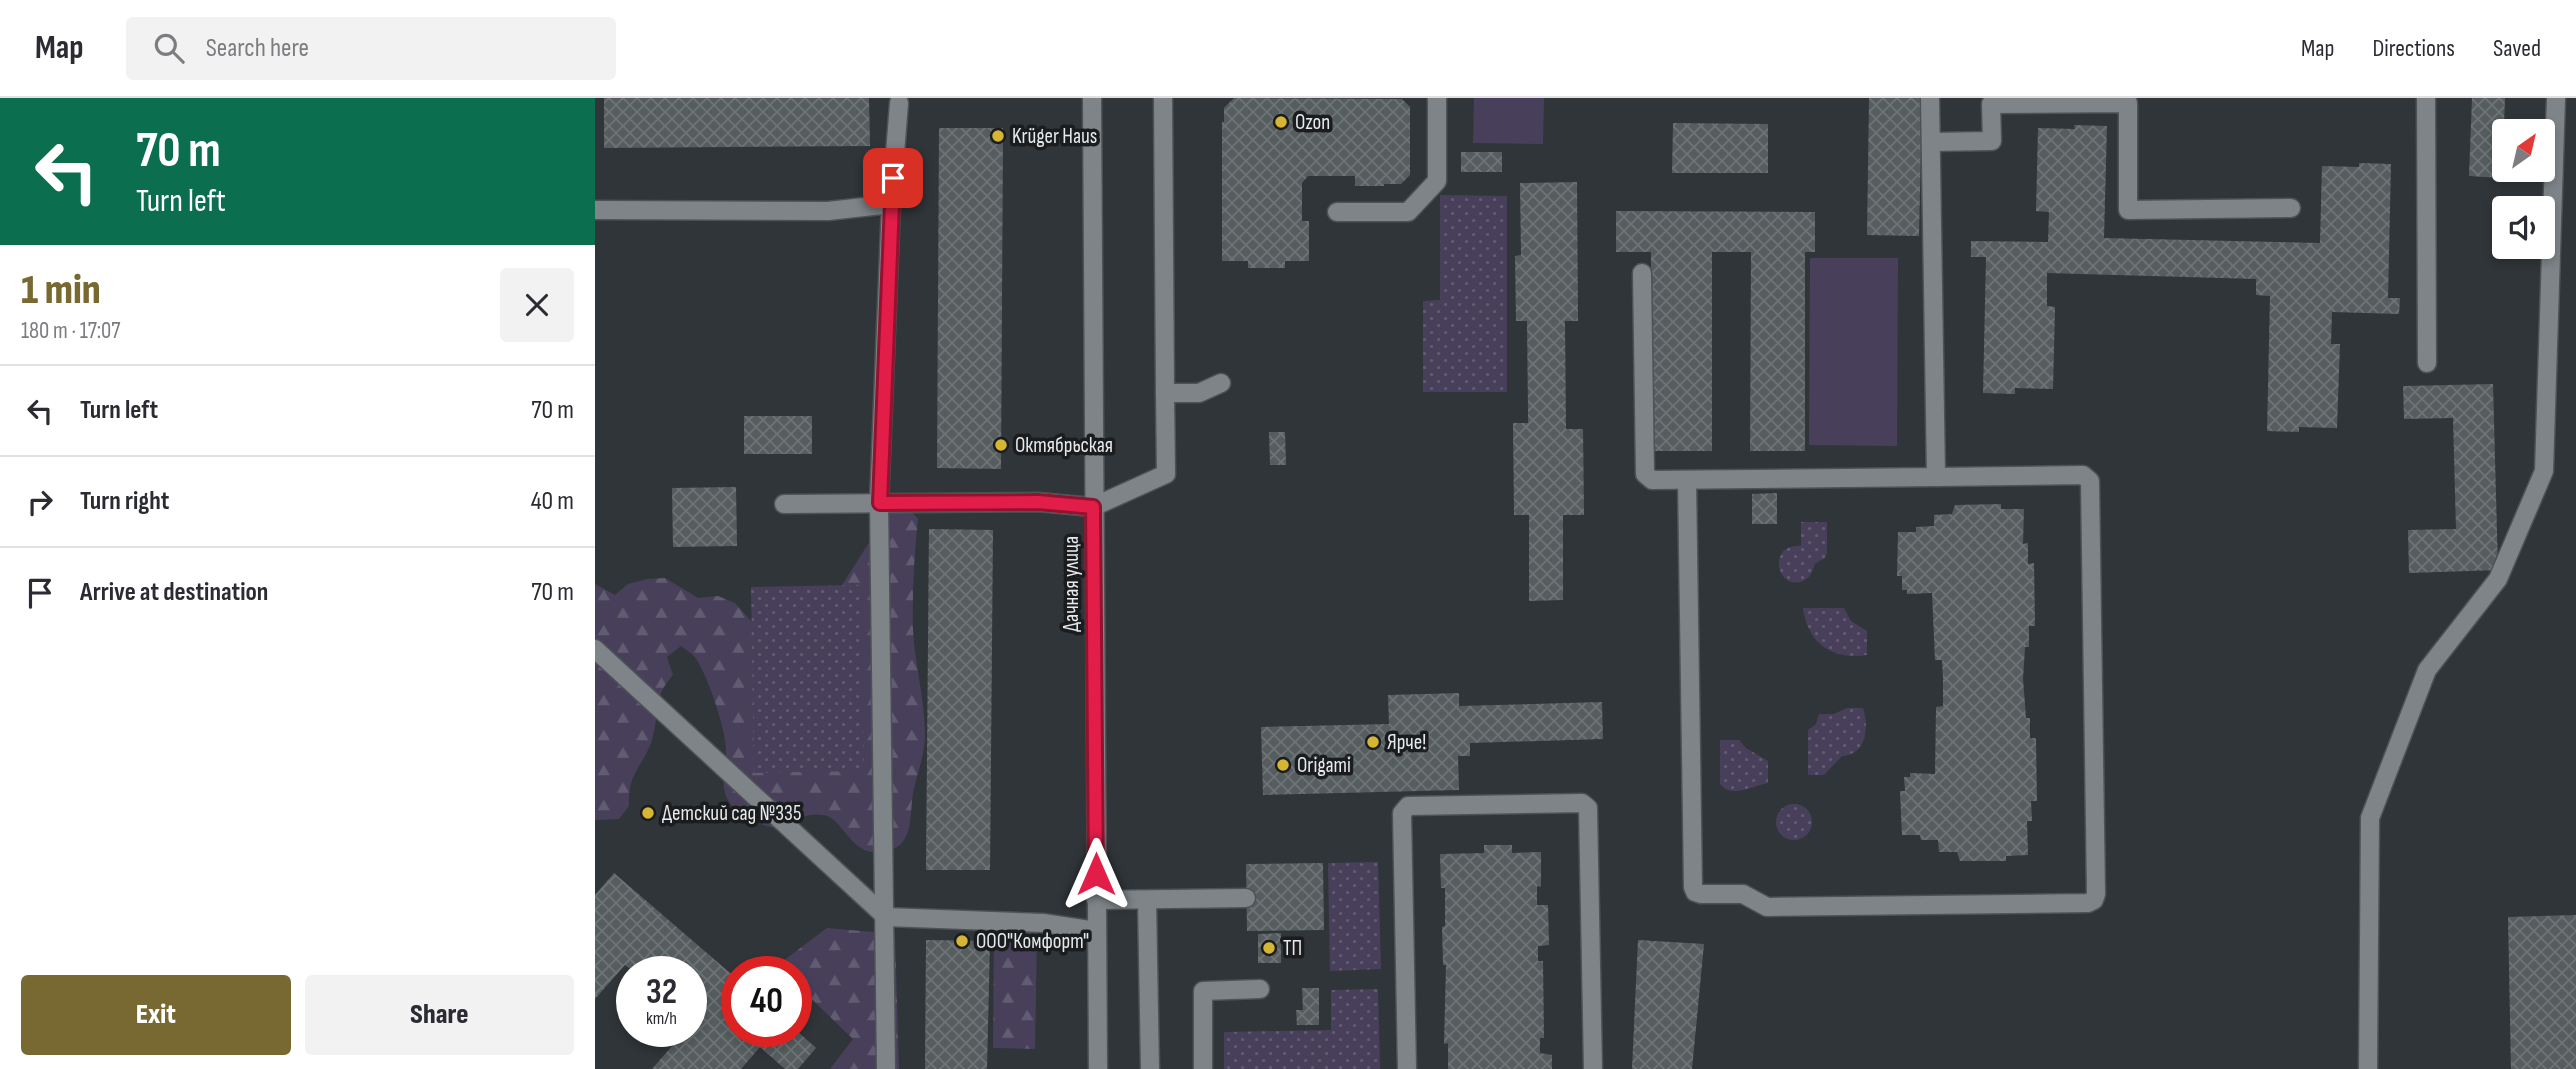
<!DOCTYPE html>
<meta charset="utf-8">
<style>
body{margin:0;font-family:"Sofia Sans Condensed",sans-serif;background:#f2f2f3;color:#2b2b33;height:100vh;display:flex;flex-direction:column;font-size:26px;white-space:nowrap}
*{box-sizing:border-box;margin:0}
p{font-size:23px;color:#7c7c81}
.icon{flex:none;width:38px;height:38px;fill:none;stroke:currentColor;stroke-width:2;stroke-linecap:round;stroke-linejoin:round}
.map{position:relative;flex:1;overflow:hidden}
.details{display:flex;flex-direction:column;background:#fff;width:595px}
.details>*{flex:none}
.banner{background:#0b6e4f;color:#fff;overflow:hidden}
.needle{width:46px;rotate:34deg}
.controls{position:absolute;left:1897px;top:21px;display:grid;gap:14px}
.controls a{display:grid;place-items:center;width:63px;height:63px;border-radius:7px;background:#fff;box-shadow:0 4px 10px #0003;font-size:35px}
.speed{position:absolute;left:21px;top:858px;display:flex;gap:14px;font-size:35px;font-weight:700;text-align:center}
.speed>*{display:grid;place-content:center;width:91px;height:91px;border-radius:50%;background:#fff;box-shadow:0 4px 10px #0003;line-height:1}
.speed small{font-size:18px;font-weight:400}
.speed .limit{border:10px solid #d22;background:#fff;color:#111}
.pin{position:absolute;display:grid;place-items:center;width:60px;height:60px;color:#fff;margin:-30px;border-radius:14px;box-shadow:0 4px 10px #0006}
.me{position:absolute;width:77px;margin:-38px;rotate:0deg;stroke-linejoin:round;filter:drop-shadow(0 0 5px #0008)}
.turn{display:flex;align-items:center;gap:24px;height:147px;padding:0 21px;font-size:32px}
.turn .icon{width:91px;height:91px;stroke-width:2.5}
.turn b{display:block;font-size:49px;line-height:60px}
.round{display:grid;place-items:center;flex:none;width:74px;height:74px;border-radius:7px;background:#f2f2f3}
.summary{display:flex;align-items:center;justify-content:space-between;height:119px;padding:0 21px}
h1{font-size:42px;font-weight:800;line-height:52px;color:#786933}
.primary-button{display:flex;gap:14px;margin-top:auto;padding:14px 21px}
.primary-button a{flex:1;height:80px;border-radius:7px;background:#786933;color:#fff;font-size:28px;font-weight:800;line-height:80px;text-align:center}
.primary-button a+a{background:#f2f2f3;color:#2b2b33}
ul{padding:0;list-style:none}
li{display:flex;align-items:center;gap:21px;height:91px;padding:0 21px;border-top:2px solid #e1e1e2}
li div{flex:1}
li b{display:block;font-size:26px}
li em{font-style:normal}
header{display:flex;align-items:center;gap:42px;box-sizing:border-box;height:98px;padding:0 35px;background:#fff;border-bottom:2px solid #e1e1e2}
header strong{font-size:33px}
nav{display:flex;gap:38px;margin-inline-start:auto;font-size:24px}
.search{width:490px;height:63px;background:#f2f2f3;display:flex;align-items:center;gap:18px;box-sizing:border-box;padding:0 24px;border-radius:7px;color:#7c7c81;font-size:26px}
main{display:flex;flex:1;min-height:0}
.map>svg:first-child{display:block}
.forest{fill:url(#forest-firs)}
.park{fill:url(#park-dots)}
.pitch{fill:#48405b}
.building{fill:url(#building-cross-hatch)}
.lines{fill:none;stroke-linecap:round;stroke-linejoin:round}
.minor-casing{stroke:#4e5255;stroke-width:21}
.minor{stroke:#7e8488;stroke-width:18}
.route-casing{stroke:#92132f;stroke-width:18}
.route{stroke:#e11d48;stroke-width:12}
.poi-dot{fill:#d6b534;stroke:#1a1c1e;stroke-width:2.5}
.labels{text-anchor:middle;dominant-baseline:central;stroke-width:7;stroke-linejoin:round;paint-order:stroke}
.poi-label{font-size:21px;fill:#e6eaec;stroke:#1a1c1e;text-anchor:start}
.street-label{font-size:21px;fill:#e6eaec;stroke:#1a1c1e}
</style>
<header>
<strong>Map</strong>
<div class="search"><svg class="icon" aria-label="search" viewBox="0 0 24 24"><circle cx="10" cy="10" r="6"/><path d="M15 15l6 6"/></svg>Search here</div>
<nav><a>Map</a><a>Directions</a><a>Saved</a></nav>
</header>
<main>
<section class="details">
<div class="banner">
<div class="turn"><svg class="icon" aria-label="left" viewBox="0 0 24 24"><path d="M17 20v-9H6M10 6l-5 5 5 5"/></svg><div><b>70 m</b>Turn left</div></div>
</div>
<div class="summary"><div><h1>1 min</h1><p>180 m · 17:07</p></div><a class="round"><svg class="icon" aria-label="close" viewBox="0 0 24 24"><path d="M6 6l12 12M18 6L6 18"/></svg></a></div>
<ul>
<li><svg class="icon" aria-label="left" viewBox="0 0 24 24"><path d="M17 20v-9H6M10 6l-5 5 5 5"/></svg><div><b>Turn left</b></div><em>70 m</em></li>
<li><svg class="icon" aria-label="right" viewBox="0 0 24 24"><path d="M7 20v-9h11M14 6l5 5-5 5"/></svg><div><b>Turn right</b></div><em>40 m</em></li>
<li><svg class="icon" aria-label="arrive" viewBox="0 0 24 24"><path d="M6 21V4h12l-3 4 3 4H6"/></svg><div><b>Arrive at destination</b></div><em>70 m</em></li>
</ul>
<div class="primary-button"><a>Exit</a><a>Share</a></div>
</section>
<div class="map">
<svg width="1981" height="971" viewBox="0 0 1981 971">
<defs>
<pattern id="forest-firs" width="22" height="20" patternUnits="userSpaceOnUse" patternTransform="scale(1.75)"><rect width="22" height="20" fill="#48405b"/><path d="M5 1l3.5 6h-7zM16 11l3.5 6h-7z" fill="#625c73"/></pattern>
<pattern id="park-dots" width="8" height="8" patternUnits="userSpaceOnUse" patternTransform="scale(1.75)"><rect width="8" height="8" fill="#48405b"/><path d="M2 2h.1M6 6h.1" fill="none" stroke="#625c73" stroke-width="1.8" stroke-linecap="round"/></pattern>
<pattern id="building-cross-hatch" width="8" height="8" patternUnits="userSpaceOnUse" patternTransform="scale(1.75)"><rect width="8" height="8" fill="#565d5f"/><path d="M0 0l8 8M0 8l8-8" fill="none" stroke="#6e7476"/></pattern>
</defs>
<rect width="100%" height="100%" fill="#303539"/>
<!-- forest -->
<g class="forest">
<path d="M311,408L323,421C319,458 317,495 318,532C320,568 330,602 330,637C330,656 322,676 318,695C314,719 320,748 289,754C256,760 249,721 229,717C196,712 191,744 155,720C148,715 138,711 134,704C124,687 131,671 131,653C132,634 111,572 99,558C95,554 90,551 86,548L72,559L78,577C57,600 65,615 57,642C48,669 32,675 34,708L24,721L0,722V486L20,497L33,486L52,481L70,480L103,500L123,498L140,505L180,550L227,519L294,413Z"/>
<path d="M232,830L300,836L304,971H235L258,941L201,886V873H190L184,866Z"/>
<path d="M399,832H442L440,951L398,950Z"/>
</g>
<!-- park -->
<g class="park">
<path d="M845,97L912,98V294H828V203L845,202Z"/>
<path d="M1206,424H1232V455L1229,461L1220,465C1218,473 1216,479 1208,483C1182,494 1171,445 1206,448Z"/>
<path d="M266,487L269,673L159,675L156,489Z"/>
<path d="M1208,510H1249L1256,523L1272,533V557C1237,562 1213,546 1208,510Z"/>
<path d="M1252,610H1268C1274,628 1272,657 1247,658L1229,677H1213V632L1221,626L1224,616H1239Z"/>
<path d="M1125,642H1144L1151,650L1173,663V685C1156,688 1137,701 1125,686Z"/>
<circle cx="1199" cy="724" r="18"/>
<path d="M783,764L786,871L735,873L733,765Z"/>
<path d="M783,891L785,971H629V934L736,932V892Z"/>
</g>
<!-- pitch -->
<g class="pitch">
<path d="M879,0H949L948,46L878,45Z"/>
<path d="M1215,160H1303L1302,348L1214,347Z"/>
</g>
<!-- building -->
<g class="building">
<path d="M9,0H274L275,48L9,50Z"/>
<path d="M639,0L807,1L815,9V77L806,86H789V88H760V78H713L707,85V123H714V163H690V170H653V163H627V24H629V10Z"/>
<path d="M1274,0H1327L1324,138L1272,137Z"/>
<path d="M1877,0H1910L1907,80L1874,78Z"/>
<path d="M1078,25L1173,26V75H1077Z"/>
<path d="M1479,27L1512,28L1509,140L1725,145L1727,68L1764,69V65L1796,66L1793,200H1805L1804,216L1737,214L1736,246H1745L1742,330L1704,329V334L1672,333L1675,198L1661,197V181L1452,175V208L1460,209L1458,291L1420,290V296L1388,295L1391,159H1376V143L1453,144L1454,114L1441,113L1443,30L1480,31Z"/>
<path d="M344,30H408L406,371L342,370Z"/>
<rect x="866" y="54" width="41" height="20"/>
<path d="M982,84L983,223H970L971,331H988L989,417H968V502L934,503V417H919L918,325H933V314L932,223H921L920,158L926,157L925,85Z"/>
<path d="M1021,113L1220,114V154H1210V353H1155L1156,154H1117V353H1056V154H1021Z"/>
<path d="M1898,286L1903,472L1814,475L1813,432L1861,431L1858,320L1809,321L1808,288Z"/>
<rect x="149" y="318" width="68" height="38"/>
<path d="M674,334H690L691,367H675Z"/>
<path d="M141,389L142,448L78,449L77,390Z"/>
<path d="M1182,395V426H1157V396Z"/>
<path d="M1406,406V411H1429L1428,446L1433,445V466L1439,465L1440,528H1434V549H1430L1428,581L1431,620H1435V640H1441L1442,703H1436L1437,723H1432L1433,757L1411,758V763H1365L1362,754H1344L1343,742H1326L1325,737H1307L1305,693H1310L1309,679H1315V675L1340,676L1341,609L1348,608V581L1347,562H1340L1337,495L1312,496V492H1307V478H1302L1303,434H1321V429L1339,428V417L1357,416L1360,407Z"/>
<path d="M334,431L398,432L395,772H331Z"/>
<path d="M864,595V608L1007,604L1008,641L875,645V658H863L864,692L668,697L666,629L794,626L793,597Z"/>
<path d="M889,747H917V755L946,754V789L942,788V807H953L954,847L943,848V863H948L949,940H945V955L957,957V971H853V945L849,946L851,867H848L847,829L850,828V790H846L845,756L889,755Z"/>
<path d="M728,765L729,832L652,833L651,766Z"/>
<path d="M19,775L142,881V933H202L221,950L203,971H190L165,949L146,971H57L90,933H96V873H38L30,867L0,901V797Z"/>
<path d="M1981,817V971H1916L1913,819Z"/>
<path d="M686,835V865H663V836Z"/>
<path d="M331,842L395,843L392,971H330Z"/>
<path d="M1043,842L1109,846L1097,971H1037Z"/>
<path d="M707,890H724V927H702L701,912H708Z"/>
</g>
<g class="lines">
<defs>
<g id="minor">
<path d="M497,0L503,971"/>
<path d="M568,0L570,295"/>
<path d="M1831,0L1832,265"/>
<path d="M1336,44L1397,43L1396,6L1533,5V112L1696,110"/>
<path d="M0,112L233,113L296,106"/>
<path d="M742,114H813L842,83V0"/>
<path d="M1047,175L1050,376L1057,382L1341,379L1335,0"/>
<path d="M1092,382L1098,789L1100,794L1106,796H1148L1172,809L1493,805L1499,802L1501,796L1495,383L1488,377L1341,379"/>
<path d="M189,406L443,404L498,409L571,376L570,295H604L626,285"/>
<path d="M0,551L291,819L448,825L501,833"/>
<path d="M501,802L651,800"/>
<path d="M552,802L555,971"/>
<path d="M291,971L284,405L296,106L304,5"/>
<path d="M608,971V893L665,891"/>
<path d="M812,971L807,715L813,708L987,705L993,710L998,971"/>
<path d="M1773,971L1775,720L1832,572L1903,481L1949,373L1961,0"/>
</g>
</defs>
<!-- minor casing -->
<use href="#minor" class="minor-casing"/>
<!-- minor -->
<use href="#minor" class="minor"/>
</g>
<g class="lines">
<defs>
<path id="route" d="M298,80L285,405L443,404L498,409L501,776"/>
</defs>
<!-- route casing -->
<use href="#route" class="route-casing"/>
<!-- route -->
<use href="#route" class="route"/>
</g>
<!-- markers -->
<g class="poi-dot">
<circle cx="686" cy="24" r="7"/>
<circle cx="403" cy="38" r="7"/>
<circle cx="406" cy="347" r="7"/>
<circle cx="778" cy="644" r="7"/>
<circle cx="688" cy="667" r="7"/>
<circle cx="53" cy="715" r="7"/>
<circle cx="367" cy="843" r="7"/>
<circle cx="674" cy="850" r="7"/>
</g>
<g class="labels">
<!-- poi labels -->
<g class="poi-label">
<text x="700" y="24">Ozon</text>
<text x="417" y="38">Krüger Haus</text>
<text x="420" y="347">Октябрьская</text>
<text x="792" y="644">Ярче!</text>
<text x="702" y="667">Origami</text>
<text x="67" y="715">Детский сад №335</text>
<text x="381" y="843">ООО"Комфорт"</text>
<text x="688" y="850">ТП</text>
</g>
<!-- street labels -->
<g class="street-label">
<text transform="translate(476 486) rotate(-90)">Дачная улица</text>
</g>
</g>
</svg>
<div class="controls">
<a><svg class="needle" viewBox="-14 -14 28 28"><path d="M0-13l5 13h-10z" fill="#e53935"/><path d="M0 13l5-13h-10z" fill="#7c7c81"/></svg></a>
<a><svg class="icon" aria-label="sound" viewBox="0 0 24 24"><path d="M4 9h4l5-4v14l-5-4H4zM17 9q2 3 0 6"/></svg></a>
</div>
<div class="speed"><div>32<small>km/h</small></div><div class="limit">40</div></div>
<div class="pin" style="left:298px;top:80px;background:#d93025"><svg class="icon" aria-label="arrive" viewBox="0 0 24 24"><path d="M6 21V4h12l-3 4 3 4H6"/></svg></div>
<svg class="me" style="left:501px;top:776px" viewBox="-20 -20 40 40"><path d="M0-17L14 15 0 8-14 15z" fill="#e11d48" stroke="#fff" stroke-width="4"/></svg>
</div>
</main>
